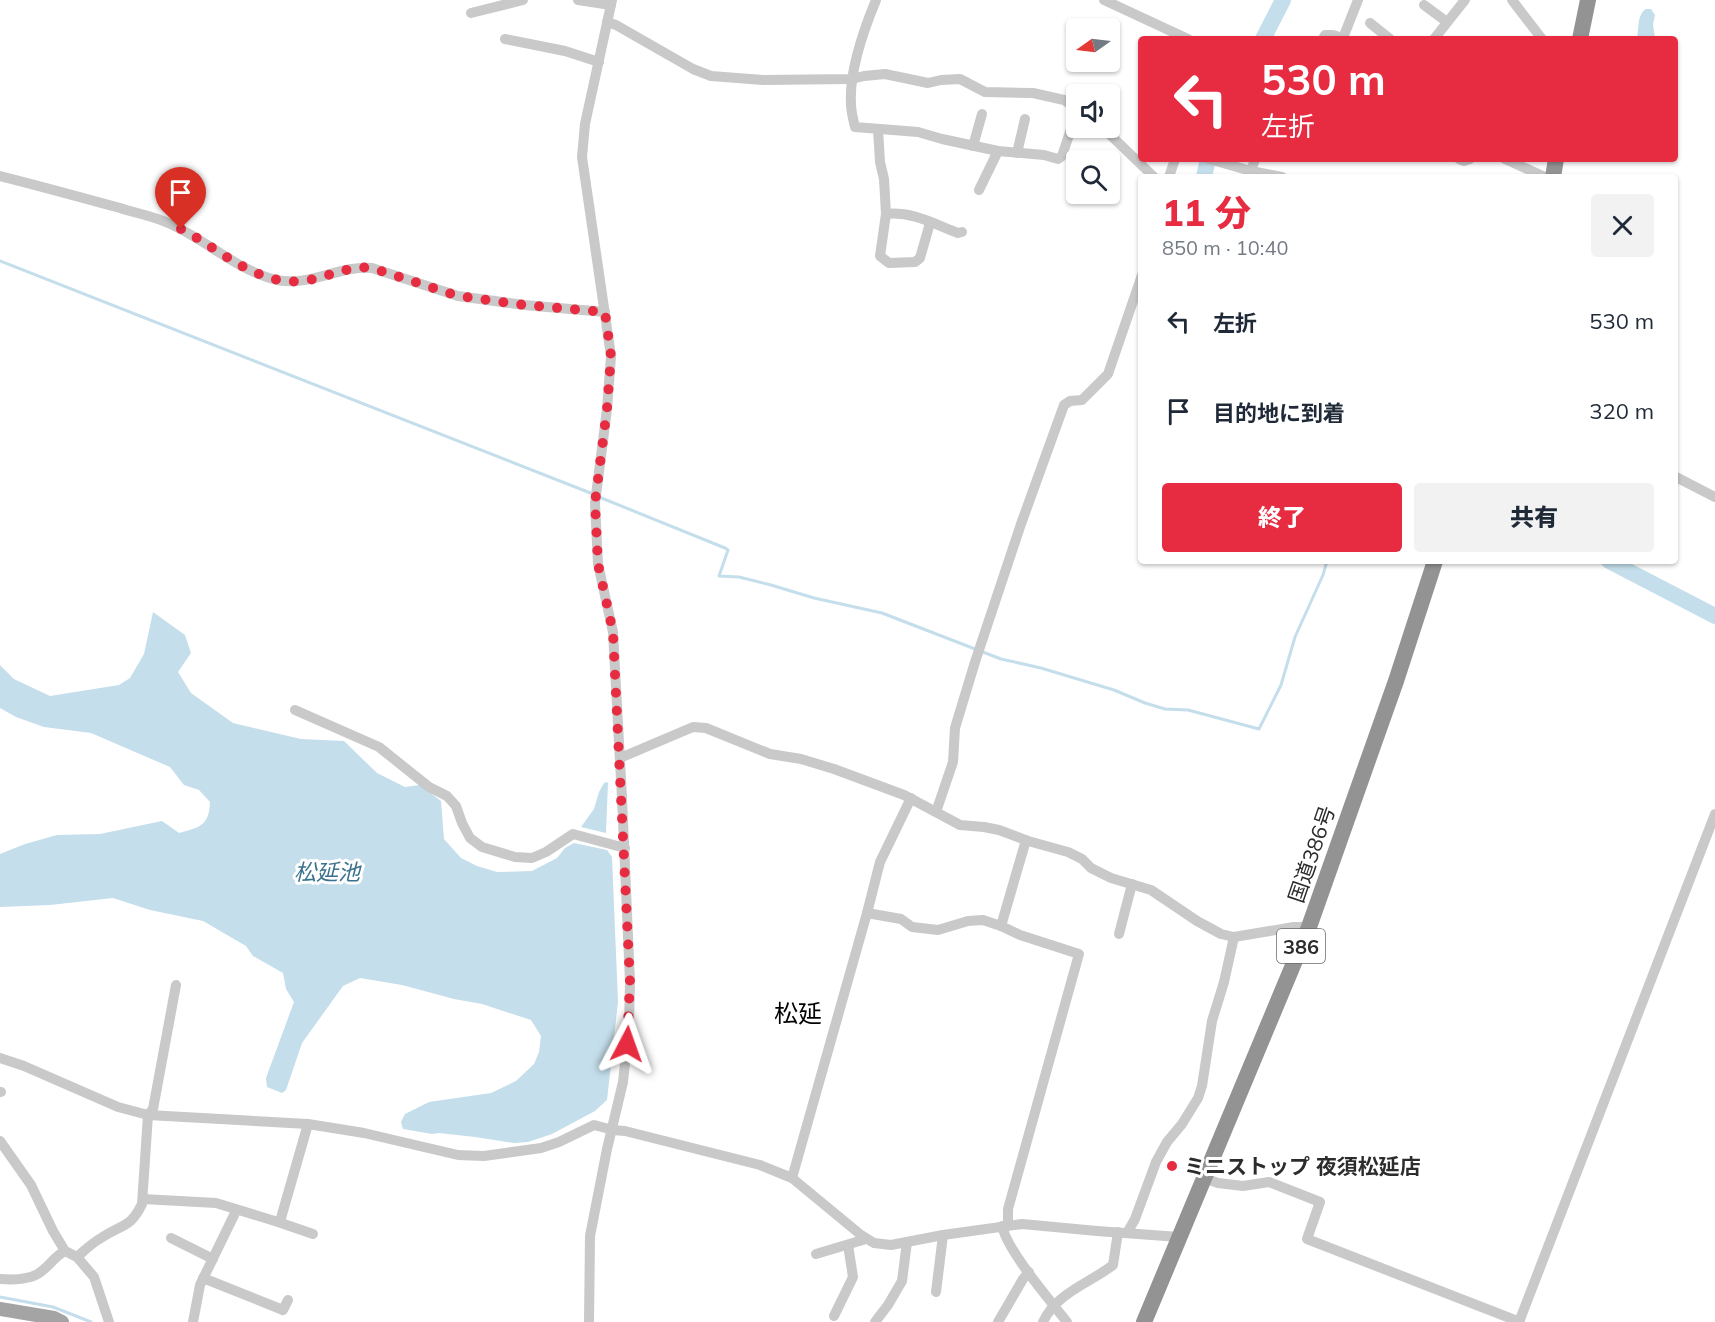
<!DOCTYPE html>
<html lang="ja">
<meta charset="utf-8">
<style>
body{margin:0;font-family:Mulish,"Noto Sans JP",sans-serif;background:#f2f2f3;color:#1f2937;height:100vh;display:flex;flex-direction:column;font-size:22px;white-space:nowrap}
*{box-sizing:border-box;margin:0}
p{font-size:20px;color:#747a83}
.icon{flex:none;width:33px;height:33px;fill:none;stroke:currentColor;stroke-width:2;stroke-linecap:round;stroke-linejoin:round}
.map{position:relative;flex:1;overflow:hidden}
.sheet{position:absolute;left:1138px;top:174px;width:540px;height:390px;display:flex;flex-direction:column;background:#fff;border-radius:6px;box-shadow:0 2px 4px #0004}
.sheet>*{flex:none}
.hud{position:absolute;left:1138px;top:36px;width:540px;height:126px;border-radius:6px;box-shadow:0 2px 4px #0004;background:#e72b40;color:#fff;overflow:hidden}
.needle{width:39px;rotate:256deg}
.buttons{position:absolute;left:1066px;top:18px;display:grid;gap:12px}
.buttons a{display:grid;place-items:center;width:54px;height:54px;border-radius:6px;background:#fff;box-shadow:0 2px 4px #0004;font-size:30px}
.pin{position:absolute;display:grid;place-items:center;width:51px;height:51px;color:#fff;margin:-62px -26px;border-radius:50% 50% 50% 0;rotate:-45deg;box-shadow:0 0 6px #0007}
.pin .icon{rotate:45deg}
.me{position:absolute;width:66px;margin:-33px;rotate:4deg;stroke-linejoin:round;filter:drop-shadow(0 0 4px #0008)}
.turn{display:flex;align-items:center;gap:21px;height:126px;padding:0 24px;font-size:27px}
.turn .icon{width:78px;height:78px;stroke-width:2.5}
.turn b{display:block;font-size:42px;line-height:51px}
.round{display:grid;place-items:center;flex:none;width:63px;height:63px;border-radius:6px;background:#f2f2f3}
.head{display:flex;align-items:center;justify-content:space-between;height:102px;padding:0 24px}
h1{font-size:36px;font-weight:800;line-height:45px;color:#e72b40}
.cta{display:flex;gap:12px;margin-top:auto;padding:12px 24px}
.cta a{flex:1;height:69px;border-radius:6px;background:#e72b40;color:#fff;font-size:24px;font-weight:800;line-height:69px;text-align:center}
.cta a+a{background:#f2f2f3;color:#1f2937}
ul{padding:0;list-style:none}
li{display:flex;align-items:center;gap:18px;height:90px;padding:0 24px}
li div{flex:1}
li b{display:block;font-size:22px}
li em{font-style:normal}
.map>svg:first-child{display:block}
.water{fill:#c4deeb}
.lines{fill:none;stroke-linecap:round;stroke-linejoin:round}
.stream{stroke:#c4deeb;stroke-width:3}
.river{stroke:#c4deeb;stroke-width:16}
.minor{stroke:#c9c9c9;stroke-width:10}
.major{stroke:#a4a4a4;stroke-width:14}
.highway{stroke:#939393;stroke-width:16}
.route{stroke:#e72b40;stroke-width:10;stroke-dasharray:0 18}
.poi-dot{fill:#e72b40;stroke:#fff;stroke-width:2}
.labels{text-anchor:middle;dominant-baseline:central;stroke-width:6;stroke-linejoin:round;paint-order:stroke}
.shield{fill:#fff;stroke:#6b6b6b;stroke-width:1.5}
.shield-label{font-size:20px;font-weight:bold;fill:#2c2c2c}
.street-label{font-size:21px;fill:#2c2c2c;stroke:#fff}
.poi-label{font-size:21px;font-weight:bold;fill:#2c2c2c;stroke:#fff;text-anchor:start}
.water-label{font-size:22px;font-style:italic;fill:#3a718e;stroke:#fff}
.quarter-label{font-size:24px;fill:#000;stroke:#fff}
</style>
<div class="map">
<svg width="1715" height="1322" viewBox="0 0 1715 1322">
<rect width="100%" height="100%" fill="#fff"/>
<!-- water -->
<g class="water">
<path d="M1646,9H1651L1655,15L1653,24L1655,39H1637C1639,29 1637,14 1646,9Z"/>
<path d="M153,612L185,635L191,653L178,672L191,693L233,723L301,739L344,741L377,773L405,787L420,785L441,801L444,839L461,858L477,866L497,872L532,871L557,858L565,848L574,843L607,850L612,857L618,1002L607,1100L595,1111L552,1134L528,1142L514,1143L475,1137L439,1133L432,1134L403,1129L401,1122L405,1114L429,1102L491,1093L516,1081L534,1064L539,1052L541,1036L531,1020L482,1004L454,999L402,985L360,978L343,986L302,1043L286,1090L282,1093L267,1087L266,1078L294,1002L286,989L283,973L253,956L246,946L203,921L150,910L113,898L50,905L0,907V854L25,844L57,835L100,834L162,821L179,833C200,827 209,826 210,802L199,790L184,785L170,767L91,733L44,727L16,717L0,708V665L14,679L50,696L119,685L130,678L144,654Z"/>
<path d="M607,782L608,783L606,833L581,827L594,809L599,792L604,783Z"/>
</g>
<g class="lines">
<!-- stream -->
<g class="stream">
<path d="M0,261L593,494"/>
<path d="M599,497L725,548L728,550L719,576L739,577L771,585L814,598L882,613L1001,659L1041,668L1114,690L1145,703L1165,709L1188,710L1259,729L1281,685L1295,637L1323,575L1327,561"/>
<path d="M0,1297L53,1307L91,1322"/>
</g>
<!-- river -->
<g class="river">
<path d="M1263,39L1283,0"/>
<path d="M1204,177L1208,159"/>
<path d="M1609,561L1715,616"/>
</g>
<!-- minor -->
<g class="minor">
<path d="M578,0L611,5"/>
<path d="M876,0C864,29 849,73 851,104C851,111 853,119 855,127L918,132L942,139L998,151L1044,155L1058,159L1062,156L1075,117L1077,118"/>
<path d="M1104,0L1188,39"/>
<path d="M1512,0L1542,39"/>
<path d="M1424,5L1447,22"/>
<path d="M471,13L523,0"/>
<path d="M607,22L616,25L693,69L711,76L763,80L852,79L864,76L885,74L928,83L941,80L960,79L985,92L1033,93L1064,100L1071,105L1075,117"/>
<path d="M1370,23L1390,39"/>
<path d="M505,39L565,51L599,62"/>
<path d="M1323,39L1325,35H1333L1343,38L1358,0"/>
<path d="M1434,39L1465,0"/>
<path d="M1103,128L1154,177"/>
<path d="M878,129L880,162L884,179L886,214L880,256L889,263L915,262L920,258L930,223"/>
<path d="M973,146L982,114"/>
<path d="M1017,153L1025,119"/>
<path d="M1209,159L1251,171L1282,177"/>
<path d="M1459,159L1464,161L1470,159"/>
<path d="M1505,159L1545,177"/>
<path d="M1251,171L1255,159"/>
<path d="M0,176C40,186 80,197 120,208C135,213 153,216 168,223C206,239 237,271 277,280C309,287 340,265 372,268L458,296L524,305L605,312"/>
<path d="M1169,177L1175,159"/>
<path d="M979,190L998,151"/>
<path d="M886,214C912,211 934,224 958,233L962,232"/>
<path d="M1676,477L1715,497"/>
<path d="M295,710L379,747L429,787L447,796L456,806L462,823L470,838L482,847L515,857L532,858L546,852L573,834L625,848"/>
<path d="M620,758L693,727L706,728L770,754L801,759L834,769L904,795L960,825L984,827L999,830L1028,841L1068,852L1082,859L1091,868L1111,878L1151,890L1197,921L1221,934L1234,937L1294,927H1309"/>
<path d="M936,812L953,762L955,728L975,662L1021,524L1064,405L1070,401L1082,400L1108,374L1142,275"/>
<path d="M867,913L880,862L911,798"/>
<path d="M1001,926L1026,840"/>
<path d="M1119,934L1132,884"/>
<path d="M0,1058L24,1066L118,1107L148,1115L308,1124L364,1133L458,1155L484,1156L541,1148L559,1142L594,1125L613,1130L625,1131L760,1165L792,1178L861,1235L874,1243L891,1245L943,1235L1022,1224L1097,1231L1179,1237"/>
<path d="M0,1092H1"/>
<path d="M0,1141L31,1185L53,1231L65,1251L77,1257L94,1277L109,1322"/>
<path d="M792,1178L867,913L901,919L912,927L938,930L968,921L983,920L1001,926L1020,935L1079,954L1008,1209V1226"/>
<path d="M1204,1178L1218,1183L1243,1186L1269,1182L1320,1202L1307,1239L1520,1322"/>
<path d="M143,1199L216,1203L278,1222L281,1218L308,1124"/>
<path d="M278,1222L313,1234"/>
<path d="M1002,1226C1008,1252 1050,1300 1067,1322"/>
<path d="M1127,1233L1135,1219L1156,1162L1167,1142L1182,1124L1198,1098L1202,1086L1212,1021L1224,982L1234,937"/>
<path d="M171,1238L213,1259"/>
<path d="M816,1254L866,1239"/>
<path d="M77,1257C85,1250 92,1243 101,1238C121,1224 130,1229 142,1204L148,1115L153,1109L176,985"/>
<path d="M203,1278L283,1310L288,1300"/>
<path d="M0,1279C13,1280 33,1280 43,1270C52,1263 54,1257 65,1251"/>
<path d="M936,1292L943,1235"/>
<path d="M834,1316L853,1277L848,1245"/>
<path d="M193,1322L200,1285L236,1211"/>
<path d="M589,1322L590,1236L607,1149L623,1082L629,1025L630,982L622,798L613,632L598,564L595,503L607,409L611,356L582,157L585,124L612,0"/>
<path d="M875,1322L888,1305L902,1281L907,1242"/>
<path d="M998,1322L1023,1279L1029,1272"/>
<path d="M1043,1322C1056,1293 1090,1283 1113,1265L1118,1232"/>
<path d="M1519,1322L1715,814"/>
</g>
<!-- major -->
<path class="major" d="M0,1309L54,1318L62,1322"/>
<!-- highway -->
<g class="highway">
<path d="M1580,39L1588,0"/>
<path d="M1553,177L1556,159"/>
<path d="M1144,1322L1309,927L1396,681L1435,561"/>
</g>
</g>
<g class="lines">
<!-- route -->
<path class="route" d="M181,229C220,249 256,286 303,281C327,278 348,265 372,268L458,296L524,305L605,312L611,356L607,409L595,503L598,564L613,632L615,674L630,982L627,1044"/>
</g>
<!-- markers -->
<circle class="poi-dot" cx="1172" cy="1166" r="6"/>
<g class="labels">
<!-- shield labels -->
<rect class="shield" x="1277" y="929" width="48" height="34" rx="4.5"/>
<g class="shield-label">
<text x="1301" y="946">386</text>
</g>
<!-- street labels -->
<g class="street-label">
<text transform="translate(1311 854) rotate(-71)">国道386号</text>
</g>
<!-- poi labels -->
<g class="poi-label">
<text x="1184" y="1166">ミニストップ 夜須松延店</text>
</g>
<!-- water labels -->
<g class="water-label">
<text x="327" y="872">松延池</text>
</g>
<!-- quarter labels -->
<g class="quarter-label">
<text x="798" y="1013">松延</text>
</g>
</g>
</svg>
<div class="buttons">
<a><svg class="needle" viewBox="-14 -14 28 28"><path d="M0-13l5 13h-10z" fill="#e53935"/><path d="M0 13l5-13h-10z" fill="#747a83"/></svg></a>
<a><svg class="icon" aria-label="sound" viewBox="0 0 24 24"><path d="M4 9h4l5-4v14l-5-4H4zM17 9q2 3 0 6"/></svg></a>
<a><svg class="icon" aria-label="search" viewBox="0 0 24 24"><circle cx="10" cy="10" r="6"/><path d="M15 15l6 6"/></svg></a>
</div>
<div class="pin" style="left:181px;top:229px;background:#d93025"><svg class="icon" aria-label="arrive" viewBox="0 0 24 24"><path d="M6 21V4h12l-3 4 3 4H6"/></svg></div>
<svg class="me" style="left:627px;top:1044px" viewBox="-20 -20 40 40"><path d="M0-17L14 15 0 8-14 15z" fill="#e72b40" stroke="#fff" stroke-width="4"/></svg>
<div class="hud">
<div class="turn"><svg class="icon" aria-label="left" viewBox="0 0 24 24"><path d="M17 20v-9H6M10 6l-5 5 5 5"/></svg><div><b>530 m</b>左折</div></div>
</div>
<section class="sheet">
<div class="head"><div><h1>11 分</h1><p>850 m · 10:40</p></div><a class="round"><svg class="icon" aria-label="close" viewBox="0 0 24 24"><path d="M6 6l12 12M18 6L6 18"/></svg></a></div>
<ul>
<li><svg class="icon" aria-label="left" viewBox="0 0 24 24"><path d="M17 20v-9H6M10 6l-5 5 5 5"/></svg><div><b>左折</b></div><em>530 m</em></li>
<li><svg class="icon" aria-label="arrive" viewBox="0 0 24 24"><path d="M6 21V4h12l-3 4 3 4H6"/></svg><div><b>目的地に到着</b></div><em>320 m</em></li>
</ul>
<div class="cta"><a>終了</a><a>共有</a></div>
</section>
</div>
